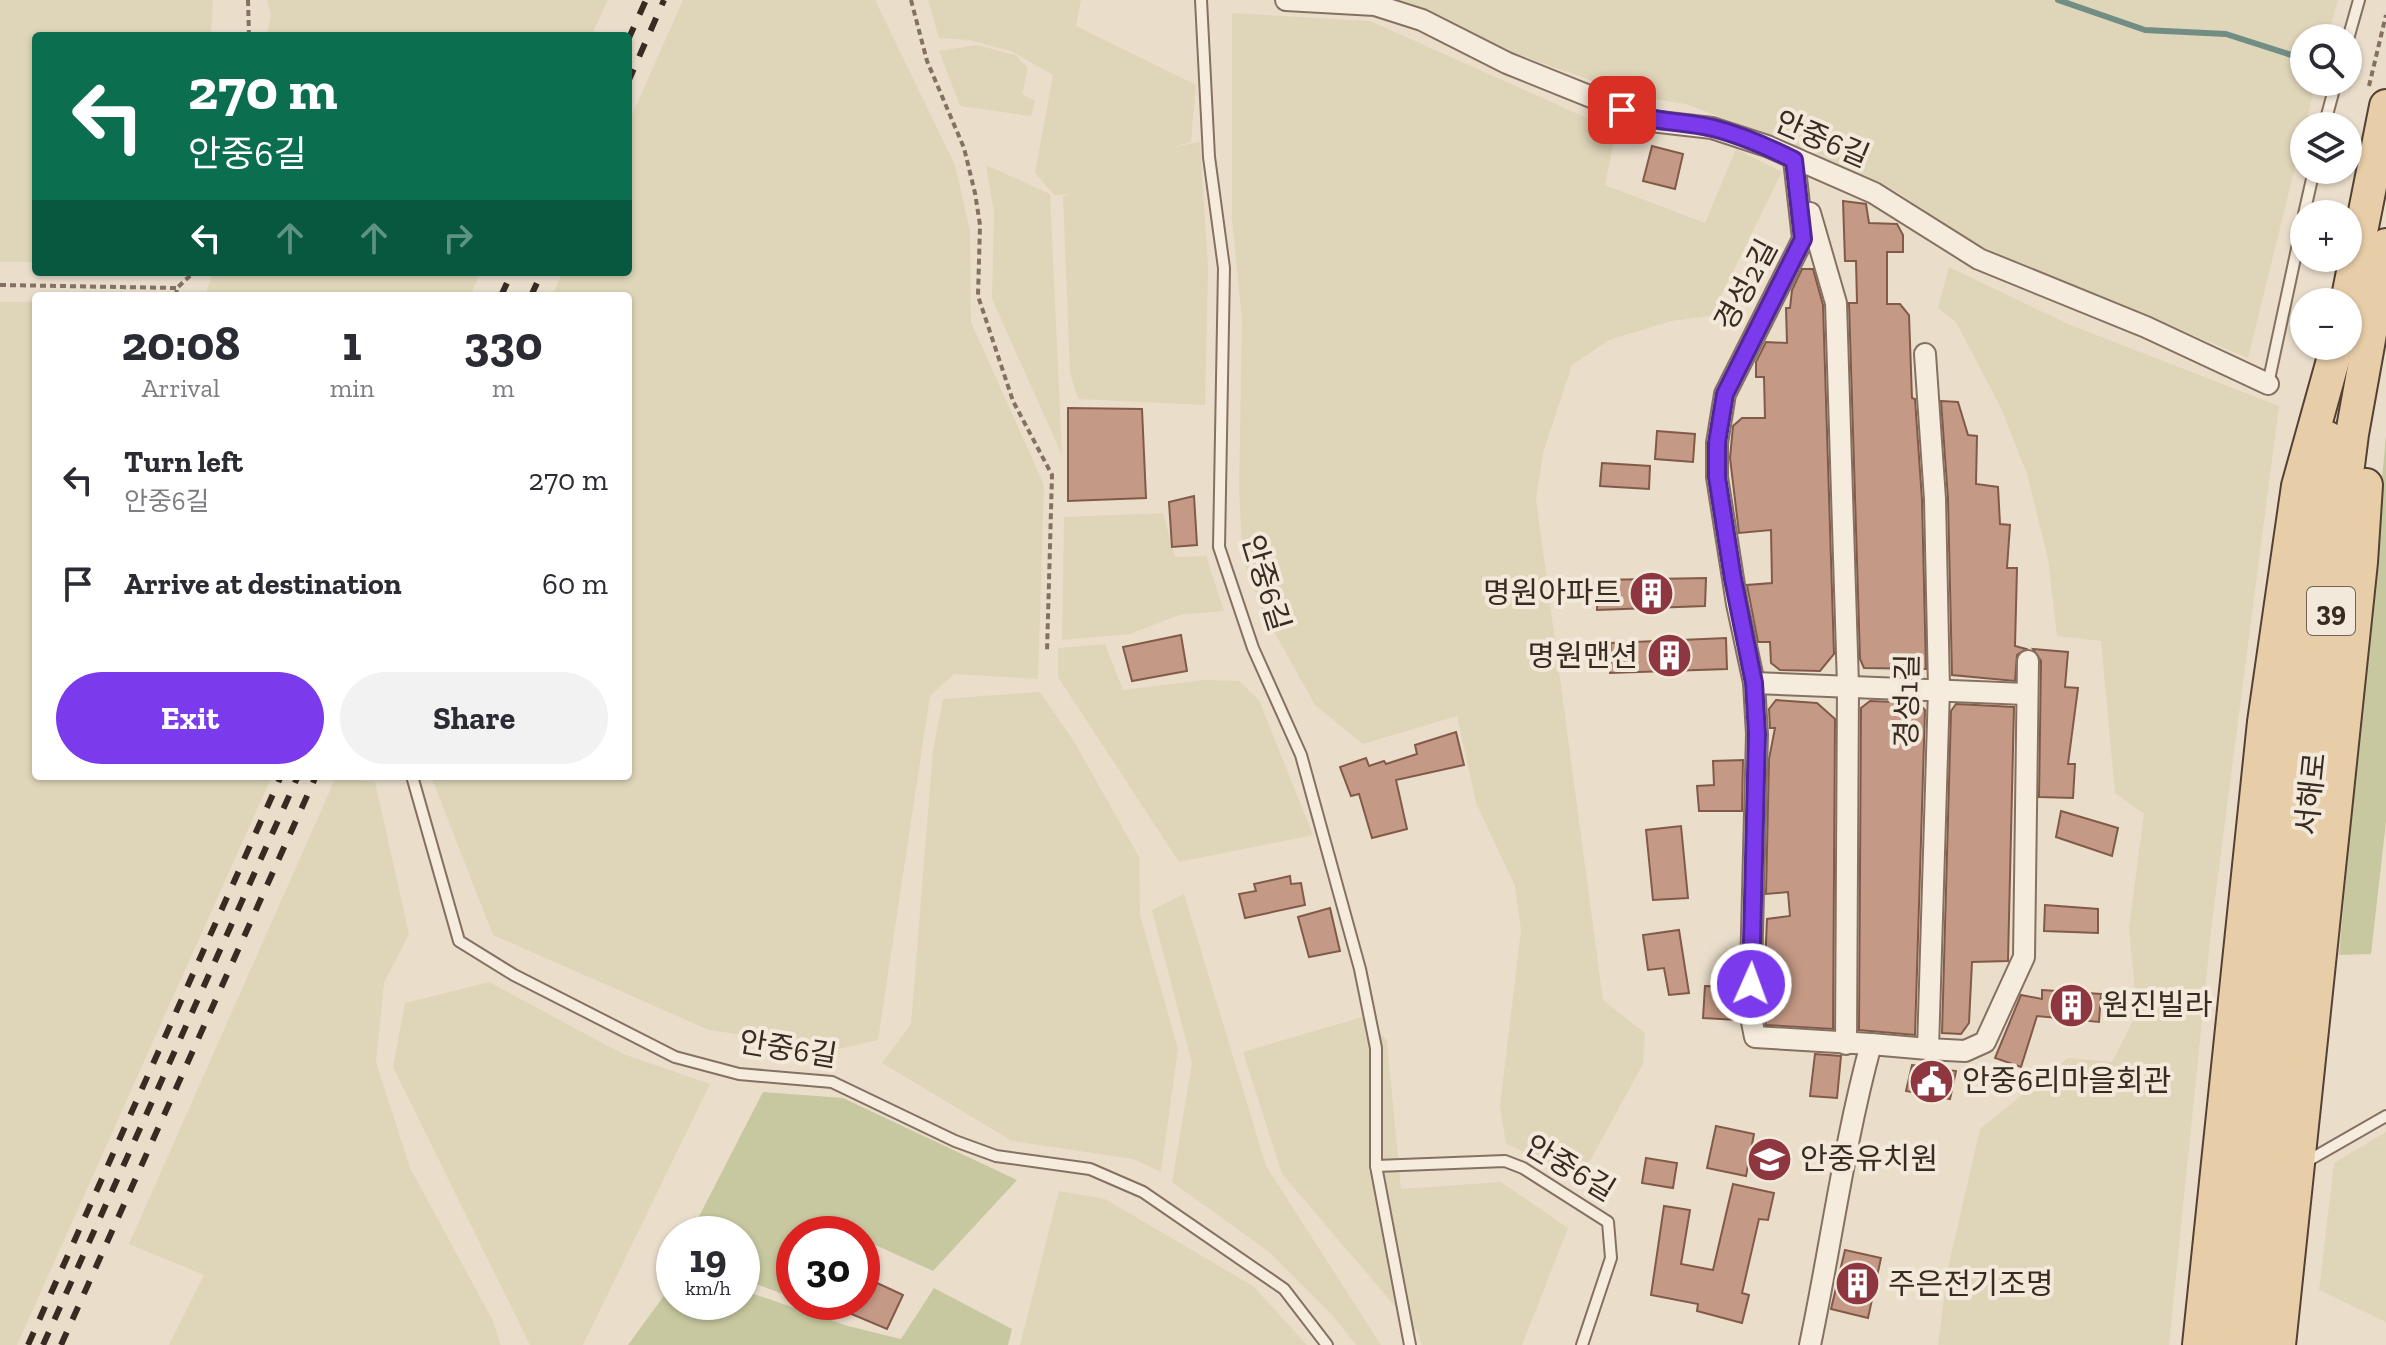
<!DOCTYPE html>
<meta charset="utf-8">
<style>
body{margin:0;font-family:"Zilla Slab","Noto Sans KR",serif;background:#f2f2f3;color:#2b2b33;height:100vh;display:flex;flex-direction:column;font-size:30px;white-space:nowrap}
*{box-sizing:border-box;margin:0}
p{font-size:26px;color:#7c7c81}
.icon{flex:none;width:44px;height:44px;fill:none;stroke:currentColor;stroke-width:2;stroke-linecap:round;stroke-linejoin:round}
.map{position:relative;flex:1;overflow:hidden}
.side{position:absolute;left:32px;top:292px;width:600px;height:488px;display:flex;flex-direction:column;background:#fff;border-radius:8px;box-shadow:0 2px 6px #0004}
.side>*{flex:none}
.banner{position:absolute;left:32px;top:32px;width:600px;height:244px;border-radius:8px;box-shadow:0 2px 6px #0004;background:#0b6e4f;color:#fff;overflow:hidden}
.buttons{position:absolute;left:2290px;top:24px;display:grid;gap:16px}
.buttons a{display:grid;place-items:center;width:72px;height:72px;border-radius:50%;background:#fff;box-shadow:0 2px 6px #0004;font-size:40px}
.speed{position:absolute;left:656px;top:1216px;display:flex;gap:16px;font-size:40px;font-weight:700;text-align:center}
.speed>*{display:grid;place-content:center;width:104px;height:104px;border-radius:50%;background:#fff;box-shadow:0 2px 6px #0004;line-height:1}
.speed small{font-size:20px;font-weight:400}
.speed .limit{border:12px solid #d22;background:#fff;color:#111}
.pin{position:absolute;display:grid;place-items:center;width:68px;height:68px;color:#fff;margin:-34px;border-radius:16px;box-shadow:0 4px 12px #0006}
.me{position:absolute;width:88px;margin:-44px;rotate:2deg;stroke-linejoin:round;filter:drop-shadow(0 0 6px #0008)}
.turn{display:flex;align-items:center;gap:28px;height:168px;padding:0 24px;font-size:36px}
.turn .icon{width:104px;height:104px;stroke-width:2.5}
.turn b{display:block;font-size:56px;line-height:68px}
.lanes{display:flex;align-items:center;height:76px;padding:0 24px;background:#0003;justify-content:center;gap:40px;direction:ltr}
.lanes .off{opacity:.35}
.eta{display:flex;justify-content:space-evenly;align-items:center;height:136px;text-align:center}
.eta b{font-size:48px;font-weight:700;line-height:56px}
.cta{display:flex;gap:16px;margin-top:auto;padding:16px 24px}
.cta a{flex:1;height:92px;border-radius:48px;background:#7c3aed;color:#fff;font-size:32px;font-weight:700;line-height:92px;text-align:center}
.cta a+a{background:#f2f2f3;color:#2b2b33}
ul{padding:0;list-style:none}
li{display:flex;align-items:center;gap:24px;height:104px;padding:0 24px}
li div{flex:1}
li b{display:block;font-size:30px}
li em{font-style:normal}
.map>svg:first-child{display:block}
.farmland{fill:#dfd5b9}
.green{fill:#c7c89f}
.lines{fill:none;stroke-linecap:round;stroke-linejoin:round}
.stream{stroke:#728d84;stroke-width:6}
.building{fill:#c49985;stroke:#825a49;stroke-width:2}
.lane-casing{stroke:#857161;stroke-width:14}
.street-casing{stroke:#857161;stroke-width:24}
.primary-casing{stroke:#544034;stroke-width:36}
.path{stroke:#857161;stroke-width:4;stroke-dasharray:6 4;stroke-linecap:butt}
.lane{stroke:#f6ecdd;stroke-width:10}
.street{stroke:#f6ecdd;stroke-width:20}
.primary{stroke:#e8cea8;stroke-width:32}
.rail{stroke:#382b22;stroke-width:6;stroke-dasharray:14 14;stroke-linecap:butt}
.route-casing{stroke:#51269a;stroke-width:20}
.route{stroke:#7c3aed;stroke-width:14}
.labels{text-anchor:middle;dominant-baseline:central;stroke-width:8;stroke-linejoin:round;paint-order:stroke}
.shield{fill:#f3e9da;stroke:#706459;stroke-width:2}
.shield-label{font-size:28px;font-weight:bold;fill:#382b22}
.street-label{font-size:30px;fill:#382b22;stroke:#f3e9da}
.poi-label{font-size:30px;fill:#382b22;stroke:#f3e9da;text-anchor:start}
</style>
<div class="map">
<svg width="2386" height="1345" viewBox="0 0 2386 1345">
<rect width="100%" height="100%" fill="#eadecb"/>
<!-- farmland -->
<g class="farmland">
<path d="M0,0H213L211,36H36V262H0Z"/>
<path d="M267,0H608L591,36H267L271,14Z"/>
<path d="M683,0H875L955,165L970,231L971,322L1044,485L1038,679L954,674L930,696L878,1040L839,1049L709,1030L493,935L431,776H628V296H552L563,272H628V124Z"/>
<path d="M928,0H1081L1076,26L1196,85L1191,142L1173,147L1200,142L1208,268L1205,405L1078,399L1070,373L1063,196L1071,194L1054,195L1035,173L1053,75L1011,51L969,40L939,38Z"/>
<path d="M1400,0H2338L2327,38H2304V82H2316L2248,358L1971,242L1899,193L1815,153L1686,104L1635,96L1511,52Z"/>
<path d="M1232,13L1370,21L1616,131L1605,185L1705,223L1736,149L1782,172L1711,316L1671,321L1609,340L1572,365L1543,453L1536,499L1603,1000L1645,1033L1643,1064L1581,1177L1506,1144L1500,1106L1521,930L1515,886L1476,803L1457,716L1363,744L1315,705L1263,612L1243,561L1239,491L1242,319L1232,219Z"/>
<path d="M977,45L1015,55L1028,68L1022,94L1035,101L1031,116L960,106L939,51Z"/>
<path d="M986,165L1050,194L1062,455L992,299L994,212Z"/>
<path d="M1949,267L2068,324L2279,406L2212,922L2169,1345H1938L1948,1268L1980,1129L2068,1058L2112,1062L2137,1013L2129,927L2144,814L2115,793L2101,641L2057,636L2048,559L2027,474L2002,410L1956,322L1938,308Z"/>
<path d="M213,272H481L470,296H205Z"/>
<path d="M0,302H36V776H272L17,1345H0Z"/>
<path d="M1163,513L1175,557L1206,556L1224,611L1179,615L1130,634L1062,640L1064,517Z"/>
<path d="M1105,644L1123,690L1204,680L1239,681L1259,700L1313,835L1179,862L1058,677V648Z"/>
<path d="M1040,692L1075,743L1139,857L1140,915L1178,1049L1161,1172L1133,1159L1012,1141L882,1063L911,1024L933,750L943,699Z"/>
<path d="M336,777L375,782L409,934L384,983L376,1062L410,1168L492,1319L501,1345H169L204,1275L129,1244Z"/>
<path d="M1184,894L1266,1166L1381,1345H1356L1333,1316L1268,1251L1172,1182L1192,1063L1152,910Z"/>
<path d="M489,982L623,1054L710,1084L583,1345H530L393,1067L405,1003Z"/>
<path d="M1366,1016L1387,1041L1401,1189L1501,1182L1568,1228L1522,1345H1422L1418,1333L1282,1174L1243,1052Z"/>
<path d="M2386,1132V1322L2319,1290L2334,1163Z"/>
<path d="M1059,1191L1105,1199L1253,1286L1307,1345H1020Z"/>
</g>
<!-- green -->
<g class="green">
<path d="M2386,435V822L2371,954L2339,955Z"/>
<path d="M763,1092L843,1098L1017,1180L933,1271L862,1239V1234H794V1298L742,1279V1234H690Z"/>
<path d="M674,1282V1302H742V1290L848,1326L901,1339L934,1288L1012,1329L1008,1345H628Z"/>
</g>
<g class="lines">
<!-- stream -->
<path class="stream" d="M2058,0L2145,30L2226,34L2304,59"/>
</g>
<!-- building -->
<g class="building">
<path d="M1652,146L1683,154L1675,189L1643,181Z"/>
<path d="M1843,201L1866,204L1869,223L1897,224L1903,235V252H1887V304H1900L1909,315L1912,398L1915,399L1922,500L1926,669L1864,668L1860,659L1849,303H1857L1856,261H1845Z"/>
<path d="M1802,269H1813L1823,305L1834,654L1820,671L1780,670L1771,663L1770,642H1758L1747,585L1772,583L1771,530L1739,533L1730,458L1733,426L1742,418H1765L1764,377H1756V362L1766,342L1787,343L1786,308H1790L1792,290Z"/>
<path d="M1941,401L1958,402L1968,435L1977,436L1976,484L1998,487L2000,524L2010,525L2007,568H2017L2015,646L2026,649L2017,655L2015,681L1952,675L1948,499Z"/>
<path d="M1068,408L1142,409L1146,498L1068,501Z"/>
<path d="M1657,431L1695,434L1693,462L1655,459Z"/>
<path d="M1602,463L1650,466L1649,489L1600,486Z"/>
<path d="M1194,496L1197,545L1172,547L1169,502Z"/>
<path d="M1706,578L1705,606L1597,610L1598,580Z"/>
<path d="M1181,635L1187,671L1132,681L1123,647Z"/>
<path d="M1726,638L1727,669L1610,673L1611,643Z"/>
<path d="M2033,649L2068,652L2065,687L2078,688L2068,764H2075L2073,798L2039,797L2041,661Z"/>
<path d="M1776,700L1817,703L1835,719L1833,1029L1766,1025L1763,1011L1767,919L1790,916L1788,892L1766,894L1769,759L1775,728H1770L1769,709Z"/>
<path d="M1870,701L1919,703L1925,710L1915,1035L1859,1030L1861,708Z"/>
<path d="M1956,704L2014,707L2008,961L1972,962L1969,1023L1961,1034L1942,1033L1951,711Z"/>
<path d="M1456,732L1464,765L1396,780L1407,829L1372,838L1359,794L1351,796L1340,767L1366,758L1369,766L1384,761L1386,764L1417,754L1415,745Z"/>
<path d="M1743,760L1742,811H1699L1697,786L1714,785L1713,761Z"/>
<path d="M2061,811L2118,828L2112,856L2056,837Z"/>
<path d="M1681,826L1688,898L1653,900L1646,830Z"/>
<path d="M1290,876L1291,884L1301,883L1305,905L1245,918L1239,894L1256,891L1254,884Z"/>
<path d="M2045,905L2098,909V933L2044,931Z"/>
<path d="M1330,908L1340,951L1309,957L1298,917Z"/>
<path d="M1679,930L1689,993L1669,995L1664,968L1648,970L1643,935Z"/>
<path d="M1705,986L1738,987V1020L1703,1018Z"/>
<path d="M2042,990L2101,994L2099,1022L2037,1016L2021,1067L1995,1058L2021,995L2042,999Z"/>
<path d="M1815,1054L1841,1056L1837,1098L1810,1096Z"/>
<path d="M1912,1065L1956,1071L1950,1099L1906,1091Z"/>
<path d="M1716,1126L1754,1134L1746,1176L1707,1168Z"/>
<path d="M1646,1158L1677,1163L1673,1188L1642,1183Z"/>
<path d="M1733,1184L1774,1193L1768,1220L1759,1219L1742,1293L1749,1295L1742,1323L1697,1311L1698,1304L1651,1295L1664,1206L1690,1210L1681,1264L1713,1270Z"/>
<path d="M1845,1250L1881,1258L1868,1318L1831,1309Z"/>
<path d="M862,1276L903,1295L887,1329L823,1302H862Z"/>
</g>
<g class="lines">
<defs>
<g id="lane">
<path d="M1201,0L1209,157L1224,268L1219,547L1253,648L1301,755L1360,969L1376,1048V1166L1410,1345"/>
<path d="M2348,39L2359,0"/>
<path d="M2324,126L2336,82"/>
<path d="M2304,214L2314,170"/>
<path d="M2268,384L2304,216"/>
<path d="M412,776L459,941L514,975L675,1057L739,1074L832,1082L955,1141L996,1156L1090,1169L1143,1192L1284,1289L1327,1345"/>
<path d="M2304,1163L2386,1116"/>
<path d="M1376,1166L1505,1161L1523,1168L1608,1222L1611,1258L1582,1345"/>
</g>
<g id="street">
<path d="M1286,0L1375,5L1422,20L1507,63L1651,121L1712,128L1767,146L1874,193L1979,259L2146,327L2268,384"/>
<path d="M1794,160L1803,239L1725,394L1717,443V477L1737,604L1754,683L1757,734L1750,1012L1755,1037L1871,1044"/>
<path d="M1810,213L1836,303L1848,685L1846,1044"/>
<path d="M1754,683L2026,694"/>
<path d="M1928,1049L1965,1051L1985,1042L2024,957L2028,661"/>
<path d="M1810,1345C1831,1245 1844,1143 1871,1044L1928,1049L1939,689L1935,499L1925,354"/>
</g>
<g id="primary">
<path d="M2347,302L2386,106"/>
<path d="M2199,1345L2264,722L2298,486L2337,346"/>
<path d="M2222,1345L2328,438"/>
<path d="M2249,1345L2334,576L2352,434L2386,245"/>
<path d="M2279,1345L2361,562L2366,485"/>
</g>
</defs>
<!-- lane casing -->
<use href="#lane" class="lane-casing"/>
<!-- street casing -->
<use href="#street" class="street-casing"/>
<!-- primary casing -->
<use href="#primary" class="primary-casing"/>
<!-- path -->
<g class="path">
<path d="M248,0L249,36"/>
<path d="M911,0L927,61L964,148L975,193L980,225L978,296L1013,401L1052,475L1047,652"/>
<path d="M2369,86L2386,15"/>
<path d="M0,285L177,288"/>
<path d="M176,296L177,288L194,272"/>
</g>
<!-- lane -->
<use href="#lane" class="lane"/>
<!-- street -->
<use href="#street" class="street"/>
<!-- primary -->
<use href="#primary" class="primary"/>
<!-- rail -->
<g class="rail">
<path d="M628,40L646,0"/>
<path d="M628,82L664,0"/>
<path d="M501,296L512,272"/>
<path d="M531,296L542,272"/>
<path d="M28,1345L281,776"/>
<path d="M43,1345L298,776"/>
<path d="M61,1345L316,776"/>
</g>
</g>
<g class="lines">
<defs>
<path id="route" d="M1622,110C1658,124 1679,120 1713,128C1741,135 1768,147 1794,160L1803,239L1725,394L1717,443V477L1733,579L1754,683L1757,734L1751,984"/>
</defs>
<!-- route casing -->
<use href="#route" class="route-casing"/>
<!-- route -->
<use href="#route" class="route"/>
</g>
<!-- icons -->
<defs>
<symbol id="building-disc" viewBox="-11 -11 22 22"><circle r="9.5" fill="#8e3741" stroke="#f3e9da"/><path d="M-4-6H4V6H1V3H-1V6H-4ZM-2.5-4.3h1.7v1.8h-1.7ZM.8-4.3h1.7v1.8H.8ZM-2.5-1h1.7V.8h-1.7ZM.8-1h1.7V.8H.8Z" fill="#fff"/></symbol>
<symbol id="civic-disc" viewBox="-11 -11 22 22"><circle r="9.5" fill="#8e3741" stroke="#f3e9da"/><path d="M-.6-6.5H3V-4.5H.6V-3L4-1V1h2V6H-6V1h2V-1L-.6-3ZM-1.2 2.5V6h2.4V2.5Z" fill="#fff"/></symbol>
<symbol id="school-disc" viewBox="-11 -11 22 22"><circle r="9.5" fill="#8e3741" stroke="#f3e9da"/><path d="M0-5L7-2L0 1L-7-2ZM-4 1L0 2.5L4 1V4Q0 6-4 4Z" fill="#fff"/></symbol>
</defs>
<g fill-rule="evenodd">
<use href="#building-disc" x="1626" y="568" width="51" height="51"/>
<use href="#building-disc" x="1644" y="630" width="51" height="51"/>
<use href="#building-disc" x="2046" y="980" width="51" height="51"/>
<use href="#civic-disc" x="1906" y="1056" width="51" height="51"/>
<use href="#school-disc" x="1744" y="1134" width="51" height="51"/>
<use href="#building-disc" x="1832" y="1258" width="51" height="51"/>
</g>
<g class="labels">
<!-- shield labels -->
<rect class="shield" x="2307" y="587" width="48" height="48" rx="6"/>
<g class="shield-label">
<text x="2331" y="611">39</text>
</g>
<!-- street labels -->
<g class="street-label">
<text transform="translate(1822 139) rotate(23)">안중6길</text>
<text transform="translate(1746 285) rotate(-62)">경성2길</text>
<text transform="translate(1266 583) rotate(73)">안중6길</text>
<text transform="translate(1907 701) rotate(-89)">경성1길</text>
<text transform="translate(2311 794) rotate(-84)">서해로</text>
<text transform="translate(788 1049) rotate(9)">안중6길</text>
<text transform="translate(1570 1168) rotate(31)">안중6길</text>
</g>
<!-- poi labels -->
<g class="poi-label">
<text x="1621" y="593" text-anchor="end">명원아파트</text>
<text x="1638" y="656" text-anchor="end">명원맨션</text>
<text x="2102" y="1005">원진빌라</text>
<text x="1962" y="1081">안중6리마을회관</text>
<text x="1800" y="1159">안중유치원</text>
<text x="1888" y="1284">주은전기조명</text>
</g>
</g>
</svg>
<div class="buttons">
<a><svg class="icon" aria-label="search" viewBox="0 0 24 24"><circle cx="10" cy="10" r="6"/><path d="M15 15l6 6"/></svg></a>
<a><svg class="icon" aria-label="layers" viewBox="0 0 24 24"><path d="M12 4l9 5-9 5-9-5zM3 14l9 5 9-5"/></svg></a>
<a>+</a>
<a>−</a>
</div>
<div class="speed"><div>19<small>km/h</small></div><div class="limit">30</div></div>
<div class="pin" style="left:1622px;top:110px;background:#d93025"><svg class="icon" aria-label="arrive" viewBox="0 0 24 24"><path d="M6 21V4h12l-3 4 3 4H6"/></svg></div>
<svg class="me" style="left:1751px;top:984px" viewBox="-20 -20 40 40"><circle r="17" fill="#7c3aed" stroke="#fff" stroke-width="3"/><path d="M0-11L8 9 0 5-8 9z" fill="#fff"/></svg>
<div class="banner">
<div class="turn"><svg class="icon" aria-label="left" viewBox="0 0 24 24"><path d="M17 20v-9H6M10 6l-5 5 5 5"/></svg><div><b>270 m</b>안중6길</div></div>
<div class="lanes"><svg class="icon" aria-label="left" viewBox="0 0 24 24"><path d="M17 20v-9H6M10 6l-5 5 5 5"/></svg><svg class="icon off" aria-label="ahead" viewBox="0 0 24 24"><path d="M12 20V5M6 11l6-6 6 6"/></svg><svg class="icon off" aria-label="ahead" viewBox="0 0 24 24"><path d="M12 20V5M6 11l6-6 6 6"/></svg><svg class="icon off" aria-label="right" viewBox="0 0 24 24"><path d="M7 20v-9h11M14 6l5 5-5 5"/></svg></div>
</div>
<section class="side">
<div class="eta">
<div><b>20:08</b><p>Arrival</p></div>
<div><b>1</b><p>min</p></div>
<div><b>330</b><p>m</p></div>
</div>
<ul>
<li><svg class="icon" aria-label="left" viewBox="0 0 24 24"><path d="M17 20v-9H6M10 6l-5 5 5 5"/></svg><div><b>Turn left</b><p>안중6길</p></div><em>270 m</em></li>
<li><svg class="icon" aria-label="arrive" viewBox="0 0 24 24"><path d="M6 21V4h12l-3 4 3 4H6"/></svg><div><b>Arrive at destination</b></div><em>60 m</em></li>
</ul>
<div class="cta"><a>Exit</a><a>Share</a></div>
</section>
</div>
